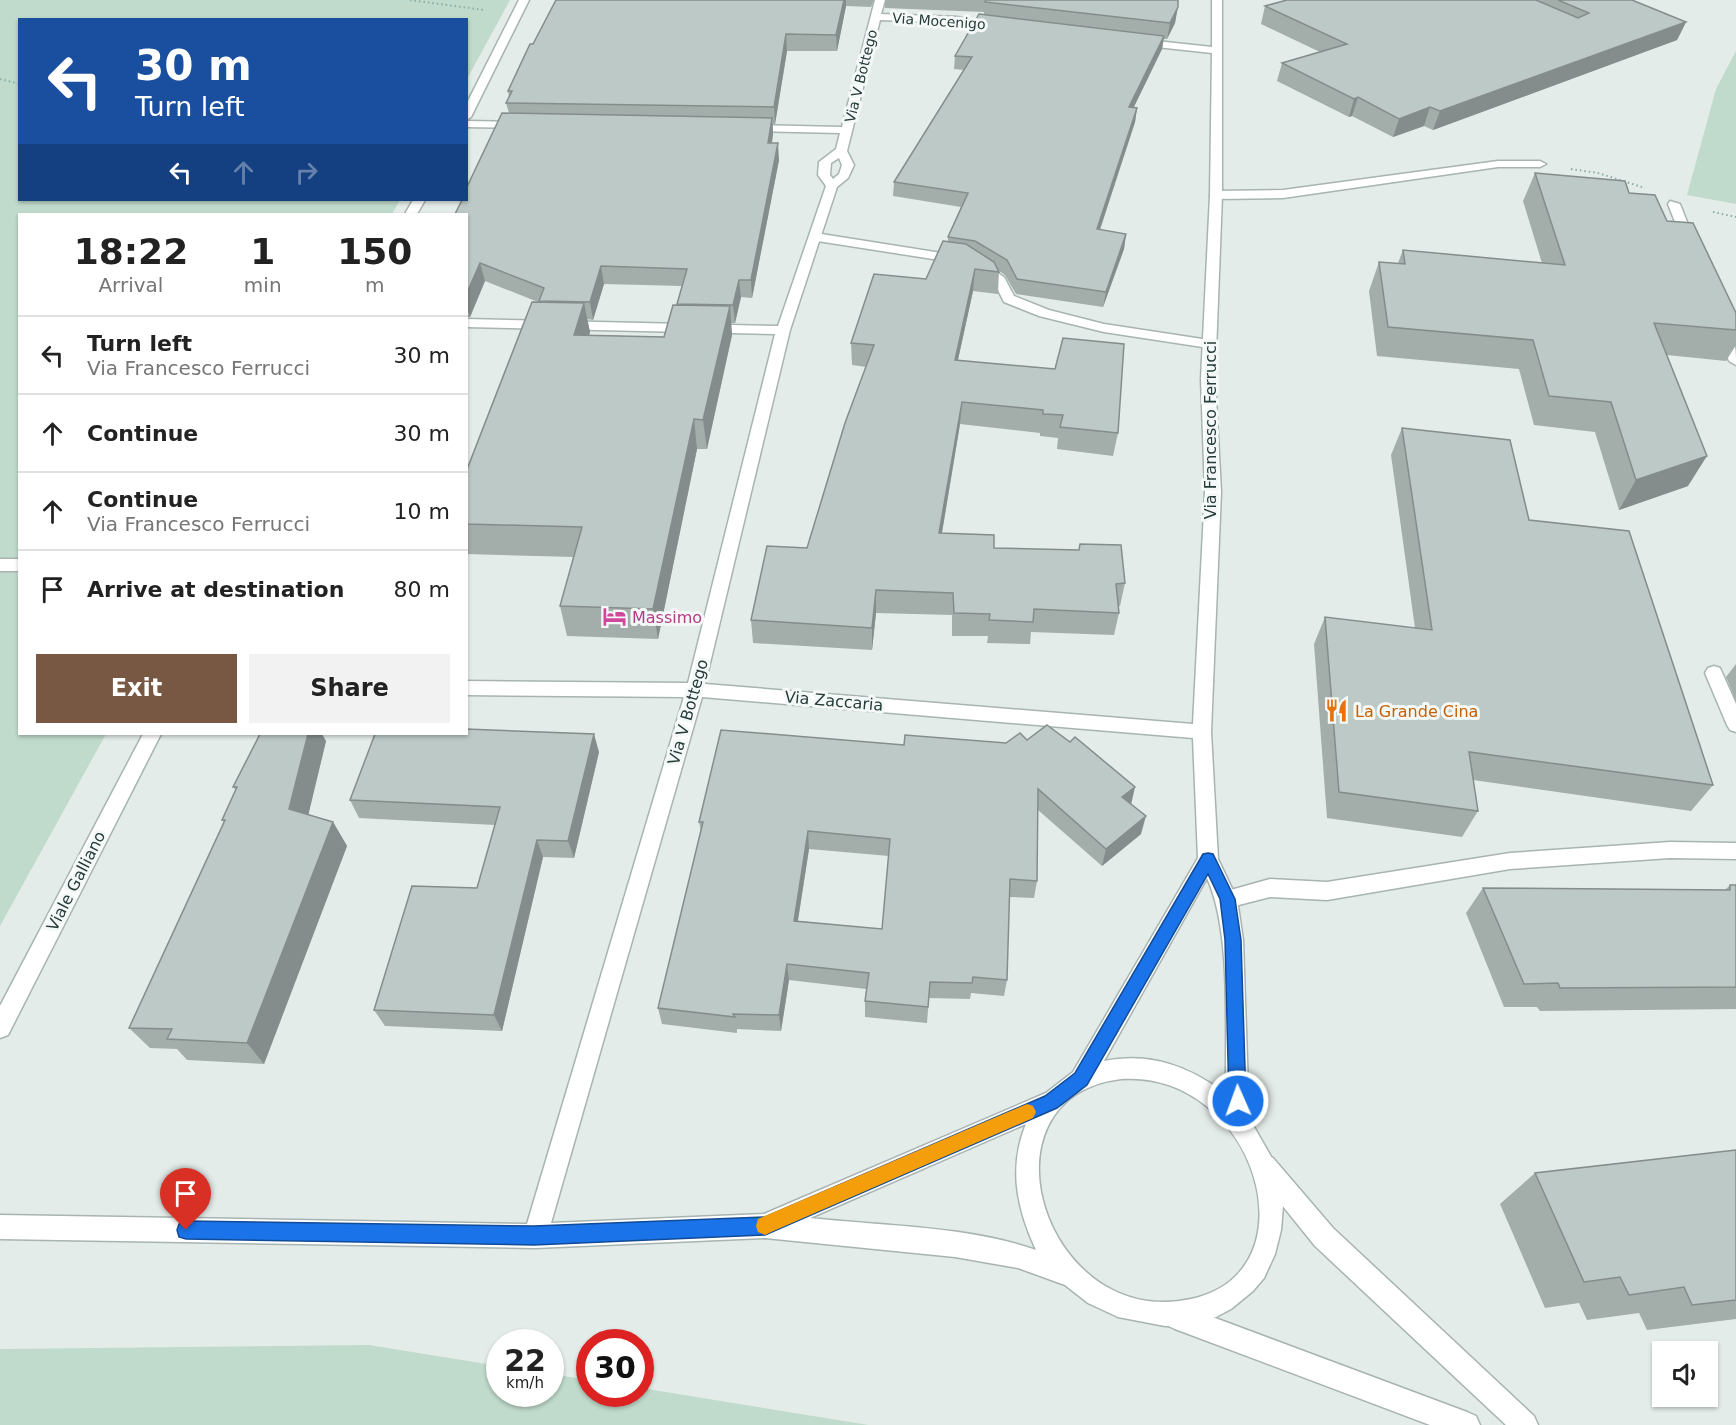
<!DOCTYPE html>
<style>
body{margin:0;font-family:"DejaVu Sans",sans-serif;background:#f2f2f2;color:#222;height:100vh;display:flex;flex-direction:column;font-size:22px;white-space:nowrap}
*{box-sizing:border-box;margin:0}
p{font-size:20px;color:#767676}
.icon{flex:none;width:33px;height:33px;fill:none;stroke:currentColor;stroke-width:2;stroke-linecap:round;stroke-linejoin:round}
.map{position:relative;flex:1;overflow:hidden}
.details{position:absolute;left:18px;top:213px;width:450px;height:522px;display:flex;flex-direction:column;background:#fff;border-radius:0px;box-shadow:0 2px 4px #0004}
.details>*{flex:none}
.banner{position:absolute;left:18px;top:18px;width:450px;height:183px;border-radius:0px;box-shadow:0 2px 4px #0004;background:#1a4fa0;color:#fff;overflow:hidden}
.buttons{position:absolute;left:1652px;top:1341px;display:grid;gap:12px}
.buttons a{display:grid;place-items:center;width:66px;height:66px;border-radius:0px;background:#fff;box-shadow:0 2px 4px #0004;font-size:30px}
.speed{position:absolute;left:486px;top:1329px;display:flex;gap:12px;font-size:30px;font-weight:700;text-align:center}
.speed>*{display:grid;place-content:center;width:78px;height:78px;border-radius:50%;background:#fff;box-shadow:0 2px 4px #0004;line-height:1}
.speed small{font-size:15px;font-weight:400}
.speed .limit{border:9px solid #d22;background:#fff;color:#111}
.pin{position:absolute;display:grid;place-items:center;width:51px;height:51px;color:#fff;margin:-62px -26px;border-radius:50% 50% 50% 0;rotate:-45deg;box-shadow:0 0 6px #0007}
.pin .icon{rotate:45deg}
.me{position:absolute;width:66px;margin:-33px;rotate:358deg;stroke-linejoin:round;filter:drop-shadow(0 0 4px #0008)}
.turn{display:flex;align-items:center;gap:21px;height:126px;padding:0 18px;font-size:27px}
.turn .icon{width:78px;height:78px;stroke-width:2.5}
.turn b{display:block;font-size:42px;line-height:51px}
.lanes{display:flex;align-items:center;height:57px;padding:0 18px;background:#0003;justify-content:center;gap:30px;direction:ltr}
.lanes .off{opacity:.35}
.eta{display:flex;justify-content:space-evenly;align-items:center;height:102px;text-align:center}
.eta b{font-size:36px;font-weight:700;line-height:42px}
.action{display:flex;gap:12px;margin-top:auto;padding:12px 18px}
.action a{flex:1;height:69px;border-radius:0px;background:#795843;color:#fff;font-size:24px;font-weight:700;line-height:69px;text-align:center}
.action a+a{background:#f2f2f2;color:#222}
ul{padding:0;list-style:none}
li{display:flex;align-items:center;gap:18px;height:78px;padding:0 18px;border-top:2px solid #e0e0e0}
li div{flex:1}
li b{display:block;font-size:22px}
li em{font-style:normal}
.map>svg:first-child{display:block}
.green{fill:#c0dbcb}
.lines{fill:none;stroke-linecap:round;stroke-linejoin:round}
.service-casing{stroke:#a7b4b1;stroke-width:3}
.minor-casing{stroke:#a7b4b1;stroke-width:3}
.path{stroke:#88aca6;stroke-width:2;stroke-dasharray:1.5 3;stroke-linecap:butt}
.service{fill:#fff;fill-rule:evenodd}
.minor{fill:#fff;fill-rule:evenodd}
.wall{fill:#a3adaa;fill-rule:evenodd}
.shaded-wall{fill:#848d8b}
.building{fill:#bdc9c6;stroke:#848d8b;stroke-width:1.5;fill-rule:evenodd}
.route{fill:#1a73e8;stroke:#114b97;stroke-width:1.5}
.slow{fill:#f59e0b}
.labels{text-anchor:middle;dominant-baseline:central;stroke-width:6;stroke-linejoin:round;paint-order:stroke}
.far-street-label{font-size:14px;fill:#263c39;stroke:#f4f9f7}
.street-label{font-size:16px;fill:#263c39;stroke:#f4f9f7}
.hotel-label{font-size:16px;fill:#b23c85;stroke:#f4f9f7;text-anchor:start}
.food-label{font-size:16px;fill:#c56008;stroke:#f4f9f7;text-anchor:start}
</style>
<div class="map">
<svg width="1736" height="1425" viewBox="0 0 1736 1425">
<rect width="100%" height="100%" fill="#e4ecea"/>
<!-- green -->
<g class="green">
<path d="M0,0H510L467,79L466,20H20V200H400L392,214H20V734H106L0,926Z"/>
<path d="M1736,51V204L1687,195L1716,89Z"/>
<path d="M369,1345L499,1366L500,1394H550L551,1374L589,1380L590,1394H640L641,1388L869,1425H0V1349Z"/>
</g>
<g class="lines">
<defs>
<g id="service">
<path d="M1498,161H1540L1546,164L1540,167H1498L1283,198L1216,199L1210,195L1216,191L1283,190Z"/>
<path d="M1670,201L1680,204L1696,245L1694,248H1686L1684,245L1668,204Z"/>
<path d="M815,233L973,258L1004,277L1014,296L1049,310L1104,324L1209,340L1216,344L1209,348L1104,332L1039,316L1004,302L994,282L965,264L811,240L809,237Z"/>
<path d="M1723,325C1736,329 1736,353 1736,365L1729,361L1716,329Z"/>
<path d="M1714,666L1720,668L1736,704V732L1730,730L1727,725L1705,673L1708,668Z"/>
<path d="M1670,842L1736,843V859L1670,858L1510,869L1327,900L1270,897L1227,908L1220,905L1217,899L1220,893L1270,879L1327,882L1510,853Z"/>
<path d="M1265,1154L1273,1158L1333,1228L1534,1416L1538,1425H1506L1315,1246L1257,1174L1253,1166L1257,1158Z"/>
<path d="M1175,1303L1467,1412L1476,1416L1480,1425H1430L1175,1329L1166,1325L1162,1316L1166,1307Z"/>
</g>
<g id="minor">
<path d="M519,0H529L471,117L466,120V105Z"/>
<path d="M875,0H885L881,14L957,17L1002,25L997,28L957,23L880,20L847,151L854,165L848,178L837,187L790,330L705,684L1193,724L1205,492L1201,379L1210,195L1212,53L1138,45L1133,42L1138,39L1212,47V0H1222V195L1215,379L1221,492L1211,732L1218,859L1237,899L1243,940L1249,1118L1273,1160L1283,1206L1281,1230L1275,1254L1264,1278L1253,1291L1231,1309L1216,1317L1188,1325L1165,1326L1118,1317L1088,1303L1065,1285L1018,1268L955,1257L765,1238L535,1248L0,1239V1215L527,1224L684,697L466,695V681L688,683L775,334L466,327V319L778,326L826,186L818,175L819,162L836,149L840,133L750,131L745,128L750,125L842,127ZM839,158L842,165L839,174L833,179L830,175L831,163ZM702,697L1193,738L1198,858L1073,1072L1046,1093L764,1214L551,1223ZM1207,878C1232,932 1225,1033 1226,1094C1189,1066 1150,1052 1104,1061ZM1121,1079C1255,1070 1317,1272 1191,1299C1044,1331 972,1097 1121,1079ZM1026,1124C1008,1168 1017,1209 1036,1250C968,1226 883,1226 810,1218Z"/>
<path d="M466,121L519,122L524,125L519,128L466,127Z"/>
<path d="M413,200H425L417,214H405Z"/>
<rect x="0" y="559" width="20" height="12"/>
<path d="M143,734H161L8,1035L0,1038V1006Z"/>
</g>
</defs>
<!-- service casing -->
<use href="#service" class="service-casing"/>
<!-- minor casing -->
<use href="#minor" class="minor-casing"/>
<!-- path -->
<g class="path">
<path d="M410,0L484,10"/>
<path d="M0,79L20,84"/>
<path d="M1571,169L1598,173L1645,188"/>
<path d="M1713,212L1736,217"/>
</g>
<!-- service -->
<use href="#service" class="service"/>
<!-- minor -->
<use href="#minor" class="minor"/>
</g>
<!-- wall -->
<g class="wall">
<path d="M556,0H874L871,7L846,6L837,51H787L775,124H773V134L772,143L779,160L752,298L741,297L735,323H731L732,335L707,449H697L658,639L567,636L560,606L574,557L466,554V472L538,302L485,281L470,317H466V214L509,113L506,103L509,97L508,91ZM604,284L682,286L678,305L664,337L589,335L590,332L587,319L593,320Z"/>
<path d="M885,0H1178L1175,23L1167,39H1164L1162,49L1134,107L1137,108L1135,122L1100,230L1126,234L1124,249L1103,307L1016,294L1005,275L999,271L998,294L973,291L958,360L1118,433L1113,456L1057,449L1058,438L1040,436V433L960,424L942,533L994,548L1079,550L1080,544L1125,583L1120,606H1118L1119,613L1114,635L1031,632L1030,644L987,643L988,636H952V615L876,613L872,650L753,643L751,620L807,548L866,367L852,365L851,343L926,279L948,242V237L961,207L893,196L894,182L964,70L954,69L955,56L984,15V12L885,8Z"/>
<path d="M1287,0H1632L1686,22L1677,40L1433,130L1424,126L1393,137L1352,116L1349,117L1277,81L1282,63L1320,52L1261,24L1265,6Z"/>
<path d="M1535,173L1629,193L1667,221L1736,313V345L1726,361L1667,355L1688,486L1619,510L1595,432L1534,425L1519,369L1377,356L1369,291L1379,262L1398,263L1403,250L1542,263L1523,201Z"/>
<path d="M1402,428L1529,520L1713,785L1691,811L1473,780L1478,811L1462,837L1327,818L1314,644L1325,617L1415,628L1391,455Z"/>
<path d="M1736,664V701L1726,677Z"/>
<path d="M1027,740L1131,804L1141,834L1102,866L1038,810L1037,881L1034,898L1009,897L1007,980L1004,996L971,993L970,999L929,998L927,1023L865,1017V1001L866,989L789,980L781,1031L737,1029V1033L662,1024L658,1008L701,832L699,822L904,745L1006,743ZM809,849L889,856L882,929L798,921Z"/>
<path d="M326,741L308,815L333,822L347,846L264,1064L187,1060L177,1049L150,1048L129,1028L224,822L222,820L236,790L233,787Z"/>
<path d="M599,752L574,858L543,857L502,1031L385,1026L374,1010L477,888L495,825L359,818L350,800Z"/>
<path d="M1730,885H1736V1009L1540,1011L1537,1007H1504L1466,913L1483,888L1725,890Z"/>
<path d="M1736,1150V1319L1647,1330L1639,1313L1587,1320L1579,1303L1545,1308L1500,1204L1535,1173Z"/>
</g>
<!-- shaded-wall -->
<g class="shaded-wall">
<path d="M844,0H846V6L837,51L836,35Z"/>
<path d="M1178,7L1175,23L1167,39L1170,23Z"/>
<path d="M1686,22L1677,40L1433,130L1440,111Z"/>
<path d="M786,34L787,51L775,124L774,107Z"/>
<path d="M1164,36L1162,49L1127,121L1129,107Z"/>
<path d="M1358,97L1352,116L1349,117L1354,99Z"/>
<path d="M1430,107L1424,126L1393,137L1399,119Z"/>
<path d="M1137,108L1135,122L1095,244L1097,229Z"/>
<path d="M772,118L773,134L769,160L768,143Z"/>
<path d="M778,143L779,160L752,298L751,280Z"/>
<path d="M1126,234L1124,249L1103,307L1106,292Z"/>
<path d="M480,263L485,281L470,317L466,305V295Z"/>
<path d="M601,266L604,284L593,320L590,302Z"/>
<path d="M975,269L973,291L953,382L955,360Z"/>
<path d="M739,280L741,297L735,323L733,305Z"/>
<path d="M584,303L590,332L580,364L574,335Z"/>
<path d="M730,306L732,335L707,449L703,420Z"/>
<path d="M962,402L960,424L938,556L939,533Z"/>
<path d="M694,419L697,449L658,639L653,609Z"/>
<path d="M1707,456L1688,486L1619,510L1636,480Z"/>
<path d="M876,590V613L872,650V628Z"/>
<path d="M308,734H322L326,741L304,833L289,809Z"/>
<path d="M594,734L599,752L574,858L568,841Z"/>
<path d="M1135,787L1131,805L1122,797Z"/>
<path d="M1146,816L1141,834L1102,866L1106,849Z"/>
<path d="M333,822L347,846L264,1064L247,1043Z"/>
<path d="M808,831L809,849L795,938L794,921Z"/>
<path d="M537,840L543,857L502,1031L494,1015Z"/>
<path d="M787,964L789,980L781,1031L779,1015Z"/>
</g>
<!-- building -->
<g class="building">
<path d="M556,0H844L836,35L786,34L774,107L506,103L512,91H508L530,44H533Z"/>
<path d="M986,0H1178V7L1170,23L985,2Z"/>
<path d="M1287,0H1536L1578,18L1589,13L1558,0H1632L1686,22L1440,111L1430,107L1399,119L1358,97L1354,99L1282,63L1347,44L1265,6Z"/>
<path d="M979,14L1164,36L1129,107L1137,108L1097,229L1126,234L1106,292L1017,279L1007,260L975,241L948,237L968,193L894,182L972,57L955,56Z"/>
<path d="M502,113L772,118L768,143H778L751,280H739L733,305L677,304L687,269L601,266L590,302L539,301L544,288L480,263L466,295V214H455L462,200H466V189Z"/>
<path d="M1535,173L1625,181L1629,193L1655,195L1667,221L1693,223L1736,313V330L1654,323L1707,456L1636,480L1611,402L1549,396L1533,340L1388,327L1379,262L1405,264L1403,250L1565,265Z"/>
<path d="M943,241L966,244L994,262L999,272L975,269L955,360L1055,369L1063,338L1124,344L1118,433L1060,427L1063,415L1043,414V410L962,402L939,533L994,535V548L1079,550L1080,544L1121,545L1125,583L1116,584L1119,613L1034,609L1033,622L989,620L990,614L954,613L953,593L876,590L872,628L751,620L767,546L807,548L845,423L874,345L851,343L874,274L926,279Z"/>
<path d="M532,302L584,303L574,335L664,337L673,305L730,306L703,420L694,419L653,609L560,606L582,527L466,524V472Z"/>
<path d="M1402,428L1510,440L1529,520L1629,531L1713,785L1469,752L1478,811L1339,792L1325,617L1432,630Z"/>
<path d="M1047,725L1070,742L1075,737L1135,787L1122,797L1146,816L1106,849L1038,789L1037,881L1010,879L1007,980L973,977L972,983L930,982L928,1007L865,1001L869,973L787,964L779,1015L733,1014L735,1017L658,1008L703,822H699L721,730L904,745L905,735L1006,743L1020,733L1027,740ZM808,831L890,839L882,929L794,921Z"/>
<path d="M466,729L594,734L568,841L537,840L494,1015L374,1010L412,886L477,888L500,807L350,800L375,734H466Z"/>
<path d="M260,734H308L289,809L333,822L247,1043L167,1039L172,1029L129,1028L225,820H222L237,787H233Z"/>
<path d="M1730,885H1736V987L1560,988L1558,983L1524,984L1483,888L1730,890Z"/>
<path d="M1736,1150V1300L1692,1305L1684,1287L1629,1295L1620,1277L1584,1282L1535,1173Z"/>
</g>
<!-- route -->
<path class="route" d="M1208,853L1213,854L1235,899L1241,940L1246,1101L1244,1107L1238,1110L1231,1107L1229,1101L1225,940L1220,899L1208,874L1087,1085L1057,1108L765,1235L534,1245L186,1239L179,1237L177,1230L179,1224L186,1221L534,1226L765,1217L1045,1096L1075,1073L1203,854Z"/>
<!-- slow -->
<path class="slow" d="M1027,1104L1033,1106L1036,1112L1033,1118L771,1232L765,1235L758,1232L756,1226L758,1219Z"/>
<!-- icons -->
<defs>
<symbol id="hotel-bare" viewBox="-9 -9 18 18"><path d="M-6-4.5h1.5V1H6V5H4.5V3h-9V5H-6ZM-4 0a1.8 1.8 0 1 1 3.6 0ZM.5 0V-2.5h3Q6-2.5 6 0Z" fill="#d1479c" stroke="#f4f9f7" stroke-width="2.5" paint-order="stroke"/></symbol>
<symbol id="restaurant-bare" viewBox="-9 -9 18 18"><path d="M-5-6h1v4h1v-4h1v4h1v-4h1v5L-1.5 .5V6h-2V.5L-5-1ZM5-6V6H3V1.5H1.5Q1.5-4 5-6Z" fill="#e8710a" stroke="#f4f9f7" stroke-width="2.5" paint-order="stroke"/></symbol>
</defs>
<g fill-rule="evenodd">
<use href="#hotel-bare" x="598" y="600" width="33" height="33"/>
<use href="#restaurant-bare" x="1320" y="694" width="33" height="33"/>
</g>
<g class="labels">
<!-- far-street labels -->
<g class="far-street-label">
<text transform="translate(939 21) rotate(4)">Via Mocenigo</text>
<text transform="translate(861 76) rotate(-76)">Via V Bottego</text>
</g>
<!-- street labels -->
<g class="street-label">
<text transform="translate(1210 430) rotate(-90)">Via Francesco Ferrucci</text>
<text transform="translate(834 701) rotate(5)">Via Zaccaria</text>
<text transform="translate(688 712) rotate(-74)">Via V Bottego</text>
<text transform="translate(76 881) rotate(-63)">Viale Galliano</text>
</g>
<!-- hotel labels -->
<g class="hotel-label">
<text x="632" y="617">Massimo</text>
</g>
<!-- food labels -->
<g class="food-label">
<text x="1355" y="711">La Grande Cina</text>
</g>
</g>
</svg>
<div class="buttons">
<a><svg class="icon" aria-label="sound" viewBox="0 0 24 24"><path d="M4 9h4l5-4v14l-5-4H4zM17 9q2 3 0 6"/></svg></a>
</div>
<div class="speed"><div>22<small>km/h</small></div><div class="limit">30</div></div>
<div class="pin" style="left:186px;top:1230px;background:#d93025"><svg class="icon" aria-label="arrive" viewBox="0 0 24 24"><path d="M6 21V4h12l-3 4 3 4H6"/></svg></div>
<svg class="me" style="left:1238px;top:1101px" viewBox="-20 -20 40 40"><circle r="17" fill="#1a73e8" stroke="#fff" stroke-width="3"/><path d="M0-11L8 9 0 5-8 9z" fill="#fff"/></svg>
<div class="banner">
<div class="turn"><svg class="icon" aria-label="left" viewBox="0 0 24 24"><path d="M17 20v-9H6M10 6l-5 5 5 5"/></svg><div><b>30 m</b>Turn left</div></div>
<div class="lanes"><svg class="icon" aria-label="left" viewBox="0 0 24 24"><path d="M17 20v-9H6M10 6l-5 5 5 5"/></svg><svg class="icon off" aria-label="ahead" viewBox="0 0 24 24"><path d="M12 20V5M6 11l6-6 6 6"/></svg><svg class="icon off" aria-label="right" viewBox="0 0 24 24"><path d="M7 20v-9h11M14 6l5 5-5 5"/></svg></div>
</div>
<section class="details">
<div class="eta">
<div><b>18:22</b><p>Arrival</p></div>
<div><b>1</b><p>min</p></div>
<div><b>150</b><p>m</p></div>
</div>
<ul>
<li><svg class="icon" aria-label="left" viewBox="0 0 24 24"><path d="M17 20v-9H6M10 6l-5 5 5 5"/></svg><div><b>Turn left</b><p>Via Francesco Ferrucci</p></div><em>30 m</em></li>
<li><svg class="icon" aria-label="ahead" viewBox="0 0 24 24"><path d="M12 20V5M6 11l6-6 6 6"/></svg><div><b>Continue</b></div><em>30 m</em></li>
<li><svg class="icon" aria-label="ahead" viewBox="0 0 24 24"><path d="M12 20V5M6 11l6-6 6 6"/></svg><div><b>Continue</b><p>Via Francesco Ferrucci</p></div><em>10 m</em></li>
<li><svg class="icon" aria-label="arrive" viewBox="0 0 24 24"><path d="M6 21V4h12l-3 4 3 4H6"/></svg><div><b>Arrive at destination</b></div><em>80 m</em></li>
</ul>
<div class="action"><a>Exit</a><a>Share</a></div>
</section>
</div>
